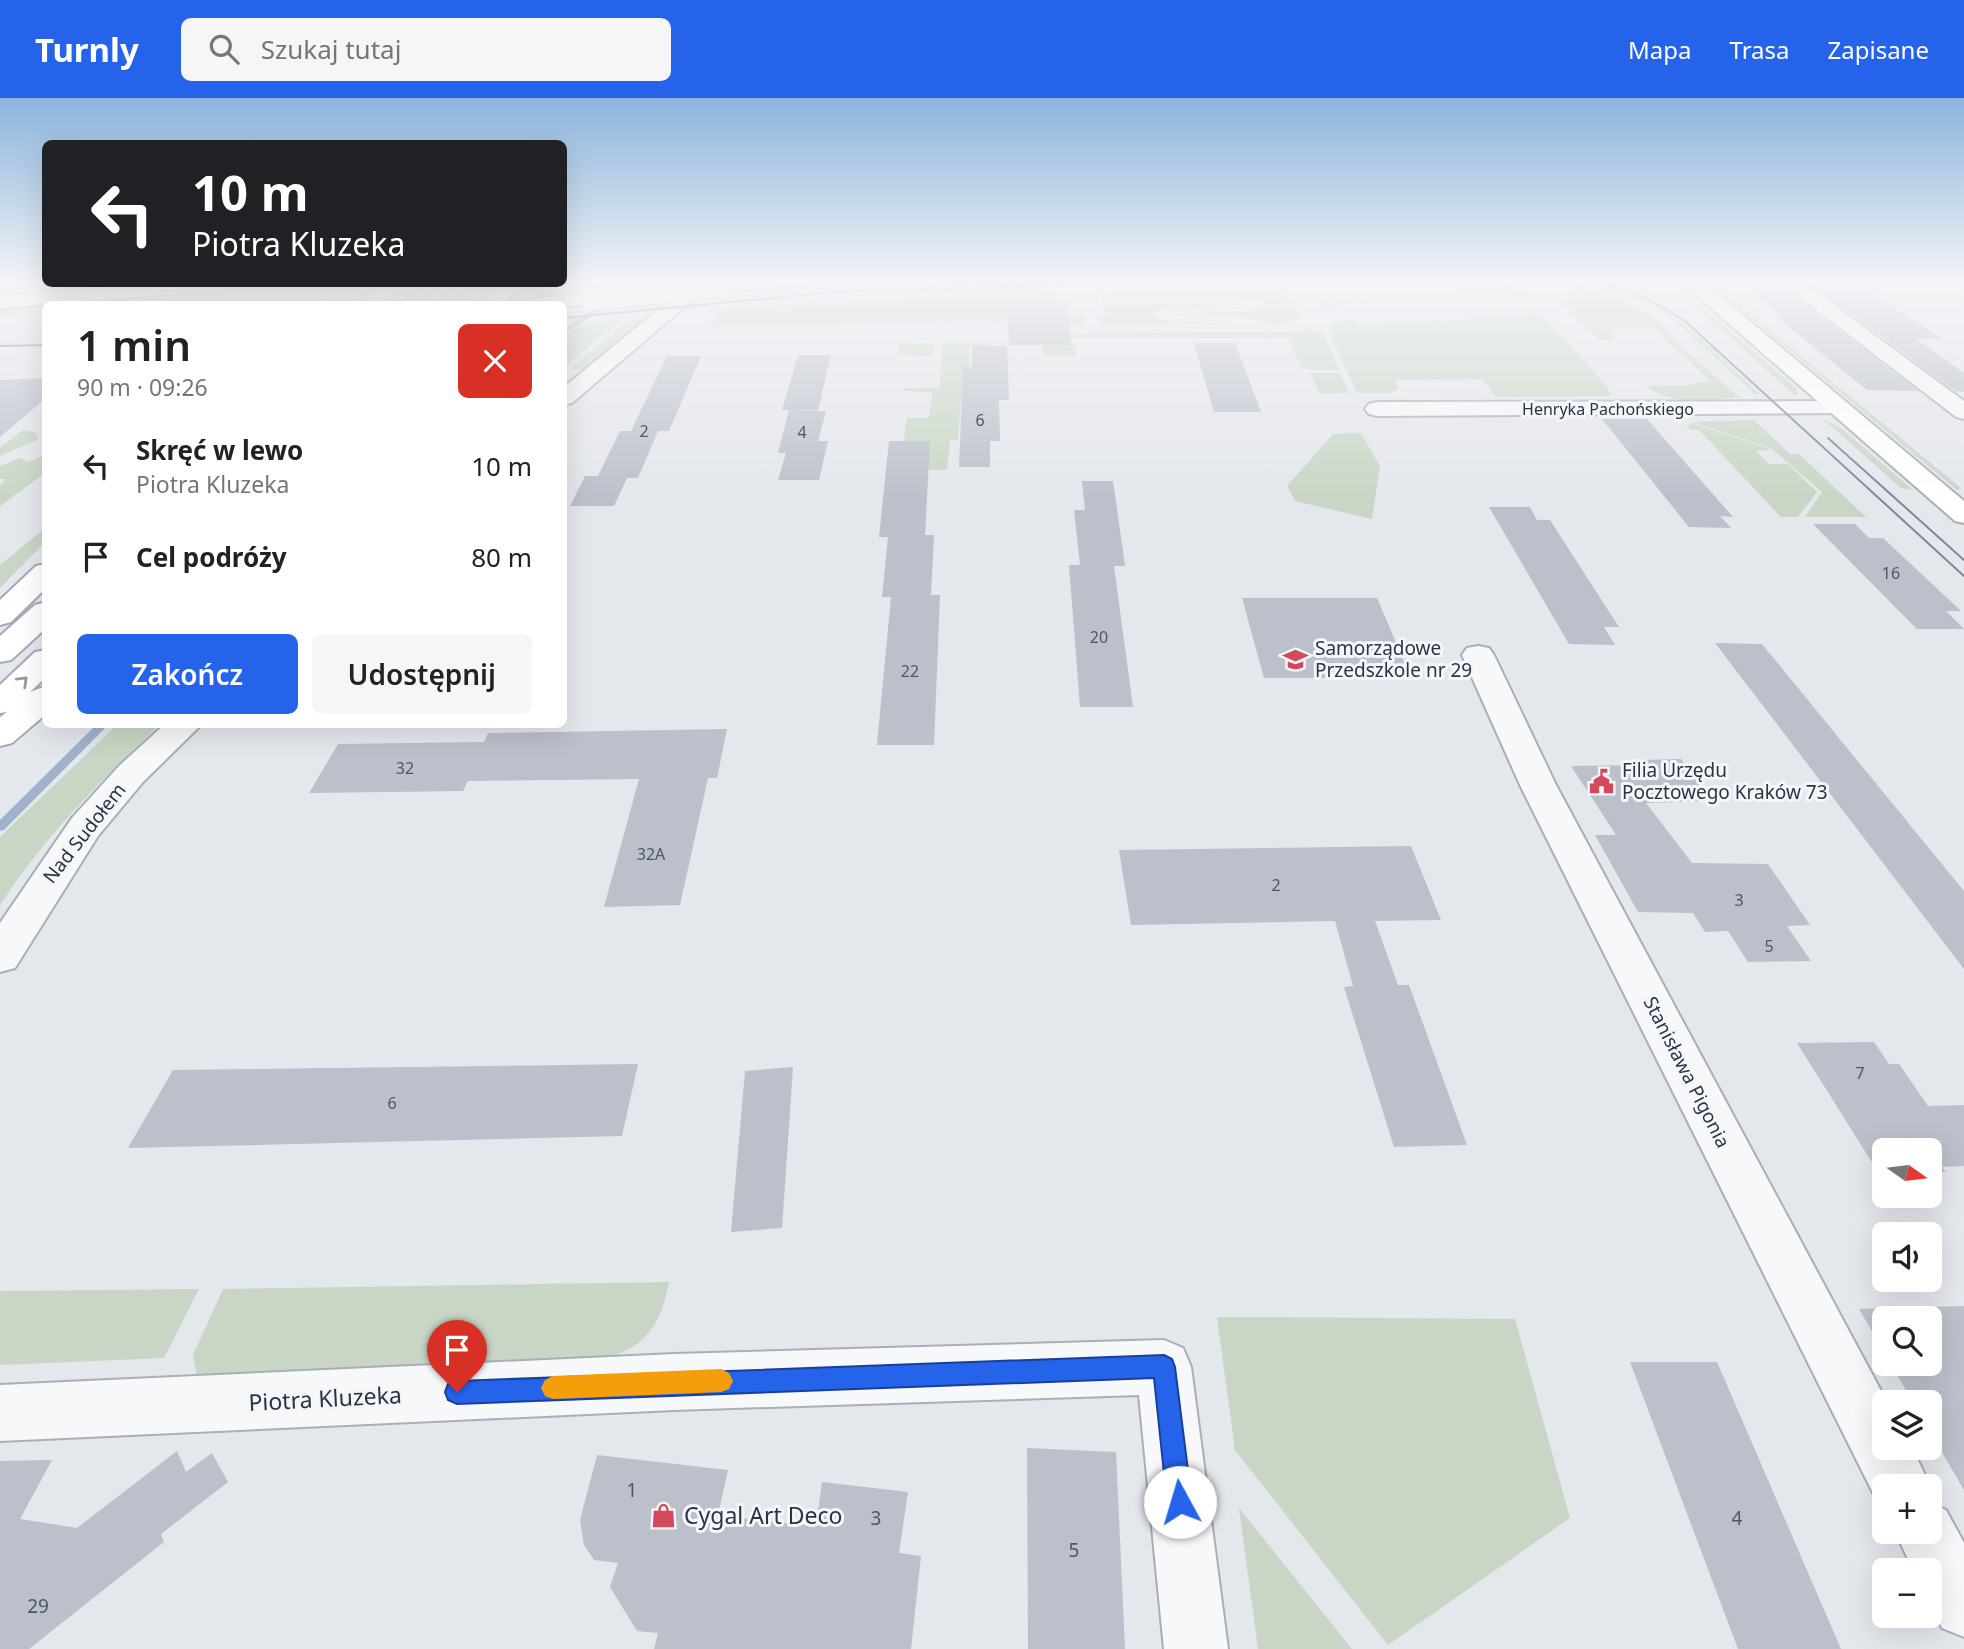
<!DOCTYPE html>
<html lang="pl">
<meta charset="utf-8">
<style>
body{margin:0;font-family:"Noto Sans",sans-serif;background:#f6f6f6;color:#222;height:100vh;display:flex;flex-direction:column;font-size:26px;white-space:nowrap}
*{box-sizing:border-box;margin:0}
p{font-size:23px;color:#767676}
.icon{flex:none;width:38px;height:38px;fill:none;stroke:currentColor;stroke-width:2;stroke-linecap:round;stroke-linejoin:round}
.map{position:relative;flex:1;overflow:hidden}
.panel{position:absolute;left:42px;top:203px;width:525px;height:427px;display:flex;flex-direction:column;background:#fff;border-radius:10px;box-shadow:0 7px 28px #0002}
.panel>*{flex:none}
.hud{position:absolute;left:42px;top:42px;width:525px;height:147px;border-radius:10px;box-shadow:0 7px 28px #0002;background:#202124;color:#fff;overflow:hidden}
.needle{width:46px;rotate:104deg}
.buttons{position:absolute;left:1872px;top:1040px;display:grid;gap:14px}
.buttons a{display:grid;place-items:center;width:70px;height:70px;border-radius:10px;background:#fff;box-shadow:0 7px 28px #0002;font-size:35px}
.pin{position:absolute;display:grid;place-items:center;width:60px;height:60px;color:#fff;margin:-72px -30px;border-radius:50% 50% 50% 0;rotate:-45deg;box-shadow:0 0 7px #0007}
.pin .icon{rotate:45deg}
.me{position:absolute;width:77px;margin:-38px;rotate:354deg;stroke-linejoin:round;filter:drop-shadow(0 0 5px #0008)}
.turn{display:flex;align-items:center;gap:24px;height:147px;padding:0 35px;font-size:32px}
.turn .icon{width:91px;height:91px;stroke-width:2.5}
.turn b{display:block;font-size:49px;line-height:60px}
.round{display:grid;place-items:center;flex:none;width:74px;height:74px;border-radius:10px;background:#f6f6f6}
.headline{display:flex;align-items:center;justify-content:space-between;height:119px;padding:0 35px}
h1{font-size:42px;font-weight:600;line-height:52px}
.primary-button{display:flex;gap:14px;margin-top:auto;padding:14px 35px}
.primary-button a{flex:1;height:80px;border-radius:10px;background:#2563eb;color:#fff;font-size:28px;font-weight:600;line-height:80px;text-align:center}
.primary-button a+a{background:#f6f6f6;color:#222}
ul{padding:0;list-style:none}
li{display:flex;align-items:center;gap:21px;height:91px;padding:0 35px}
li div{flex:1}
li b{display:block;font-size:26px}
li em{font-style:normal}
header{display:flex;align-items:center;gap:42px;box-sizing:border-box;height:98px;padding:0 35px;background:#2563eb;color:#fff}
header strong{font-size:33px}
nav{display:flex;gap:38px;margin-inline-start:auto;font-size:24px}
.search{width:490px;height:63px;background:#f6f6f6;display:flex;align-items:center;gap:18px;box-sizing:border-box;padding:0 24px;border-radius:10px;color:#767676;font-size:26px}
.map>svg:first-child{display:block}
.green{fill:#c9d6c5}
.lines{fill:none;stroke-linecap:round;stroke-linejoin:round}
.stream{fill:#9fb4cc;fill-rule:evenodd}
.building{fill:#bbc0ca}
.primary-tunnel{stroke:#bfc3cb;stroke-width:22;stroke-dasharray:22 10;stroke-linecap:butt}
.street-casing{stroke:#a9aeb7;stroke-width:4}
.secondary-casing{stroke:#a9aeb7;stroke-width:4}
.primary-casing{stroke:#a3abb8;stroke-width:4}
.street{fill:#f7f8fa;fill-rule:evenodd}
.secondary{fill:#fff;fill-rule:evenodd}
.primary{fill:#fff;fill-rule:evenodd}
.tram{stroke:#7d8696;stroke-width:2}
.secondary-bridge-casing{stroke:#a9aeb7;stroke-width:24;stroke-linecap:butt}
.secondary-bridge{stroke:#fff;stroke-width:22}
.oneway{stroke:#959aa2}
.route{fill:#2563eb;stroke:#184099;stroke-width:2}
.slow{fill:#f59e0b}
.labels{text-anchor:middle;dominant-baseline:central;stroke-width:6;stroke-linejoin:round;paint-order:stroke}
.far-street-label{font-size:16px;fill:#2b3445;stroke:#f4f6f9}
.number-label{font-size:16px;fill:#4f5766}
.poi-label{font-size:19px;fill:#2b3445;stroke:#f4f6f9;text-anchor:start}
.street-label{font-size:19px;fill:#2b3445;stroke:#f4f6f9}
.near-number-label{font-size:19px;fill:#4f5766}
.near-street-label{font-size:23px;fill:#2b3445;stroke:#f4f6f9}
.near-poi-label{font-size:23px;fill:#2b3445;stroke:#f4f6f9;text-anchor:start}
</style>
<header>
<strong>Turnly</strong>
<div class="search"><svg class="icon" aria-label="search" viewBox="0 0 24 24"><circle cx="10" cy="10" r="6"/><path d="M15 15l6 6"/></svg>Szukaj tutaj</div>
<nav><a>Mapa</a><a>Trasa</a><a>Zapisane</a></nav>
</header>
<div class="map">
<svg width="1964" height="1551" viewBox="0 0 1964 1551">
<rect width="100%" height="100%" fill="#e4e7ec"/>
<!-- green -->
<g class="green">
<path d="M813,183H971L816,189L708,198L714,194Z"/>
<path d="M1219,183L1145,189L905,194L1199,183Z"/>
<path d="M1585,183C1653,183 1715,255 1761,297L1755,296L1667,216L1626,195Z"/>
<path d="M1706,183H1710L1961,390L1957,392Z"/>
<path d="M255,186H345L317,206H46L45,216L0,217V208L122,200Z"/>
<path d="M418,186H494C471,203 434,216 405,203L404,195Z"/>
<path d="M528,186H555L530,203L503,205Z"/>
<path d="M1578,187L1618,199L1650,216L1677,245L1740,300C1711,300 1670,309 1647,288L1694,287L1693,285L1712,284L1653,231H1606L1615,241L1600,242L1563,206Z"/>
<path d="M1507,188L1523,192L1528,198L1517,201L1509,195L1331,207L1336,213L1324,210L1317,203L1323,200L1329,206L1506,194L1501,189Z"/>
<path d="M1274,189L1292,206H1266L1262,201L1115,199L1113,195L1159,193L1162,196Z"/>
<path d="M1101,196L1109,204L1251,206L1152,214L1156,222L1228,226L1101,227L1097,217H1105Z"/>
<path d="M1056,197L1057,203H1007V213L1082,217L1084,227H1039L1038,222L710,228L720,218L710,213C825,202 940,199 1056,197Z"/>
<path d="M1691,205L1706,212L1797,291V299Z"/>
<path d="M1295,209L1300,215L1298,220C1286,227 1268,230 1258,220L1169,217Z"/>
<path d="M1536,216L1559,234L1608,290L1611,298L1496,299L1482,281L1394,282L1398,290L1391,295H1357L1328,231L1337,224L1353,222L1360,228Z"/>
<path d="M646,220L584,272L570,271L629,222Z"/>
<path d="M620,223L564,269V239L579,227Z"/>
<path d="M1314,233L1324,236L1339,272L1302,271L1288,240H1058V247H1075L1076,259L1043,258L1042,244L1060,236Z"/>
<path d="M935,245L933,258L897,257L899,246Z"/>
<path d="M943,245H992V247L970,248L969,300L961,301L958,342H950L947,372H900L907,320H929L933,294L904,293V290H939Z"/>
<path d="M1310,275H1340L1349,295L1320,296Z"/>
<path d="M1823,321L1841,330L1913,392L1901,390Z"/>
<path d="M1754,322L1790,356H1799L1866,419H1805L1822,394L1771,350L1692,324Z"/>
<path d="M1691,325L1768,350L1770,352L1756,353L1769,366H1788L1817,394L1798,419H1781L1699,332L1686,331Z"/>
<path d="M23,332L35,334L39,341L0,358V350Z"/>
<path d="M1361,335L1380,368L1372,421L1295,403L1287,388L1333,336Z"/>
<path d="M45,357V375L0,408V387L6,381H0V368L20,360L28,364Z"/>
<path d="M45,430V444L0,490V467Z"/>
<path d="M118,626L159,627C100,683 45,738 0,807V739Z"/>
<path d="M669,1184C662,1222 647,1251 606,1259L197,1277L193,1257L223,1191Z"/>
<path d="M199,1191L164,1260L0,1267V1193Z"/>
<path d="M1217,1219L1515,1221L1570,1420L1388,1547L1235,1352Z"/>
<path d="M1239,1410L1352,1551H1258Z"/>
</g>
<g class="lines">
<!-- stream -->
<g class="stream">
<path d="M634,183H641L564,236V231Z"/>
<path d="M97,626H109L4,732L0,733V722Z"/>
</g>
</g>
<!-- building -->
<g class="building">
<path d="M1751,193H1788L1918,293L1867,292L1773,216H1780Z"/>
<path d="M1819,193L1869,194L1942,241H1916L1964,275V294L1955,293Z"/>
<path d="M1007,203H1066L1072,247H1009Z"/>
<path d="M1194,245H1235L1261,314H1214Z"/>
<path d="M972,248H1007L1009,302H999L1000,343H990V369H959L963,269H972Z"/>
<path d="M798,257H831L818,312H782Z"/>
<path d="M667,258H701L669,333H658L638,380H627L614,408H570L585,378H598L620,333H631Z"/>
<path d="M46,280V300L0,339V282Z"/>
<path d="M789,312L826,313L818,343H828L819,382H778L786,355H778Z"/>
<path d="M1602,321H1647L1733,419L1720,418L1731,430L1689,429Z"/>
<path d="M889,343H930L925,437H934L931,497H940L934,647H877L891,499H882L888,439H879Z"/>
<path d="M1082,383H1113L1125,468H1114L1133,609H1080L1069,467H1080L1074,412H1085Z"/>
<path d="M1489,409H1530L1537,422H1550L1619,529H1604L1615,547L1569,546Z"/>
<path d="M1813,426H1855L1869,440H1883L1961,513H1946L1964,531H1917Z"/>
<path d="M1242,500H1377L1411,580H1264Z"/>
<path d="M1715,545L1762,546L1964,793V871Z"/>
<path d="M727,631L717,680H708L680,807L604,809L639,681L468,683L463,693L309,695L338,646L484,644L488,635Z"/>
<path d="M1681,661L1711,703L1646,705L1692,765L1768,766L1810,827L1787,828L1811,863L1748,864L1728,833L1705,834L1693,815L1638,814L1595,737H1616L1571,668L1637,667L1639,662Z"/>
<path d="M1411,748L1441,822L1375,823L1398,887H1409L1467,1047L1394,1049L1344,889L1353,888L1335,823L1131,827L1119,752Z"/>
<path d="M1874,944L1889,966H1899L1928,1008L1964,1007V1068L1942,1069L1946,1074H1930V1052H1885V1074H1878L1797,945Z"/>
<path d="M638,966L622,1038L128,1050L173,972Z"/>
<path d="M793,969L782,1130L731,1134L745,973Z"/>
<path d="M1964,1208V1392L1930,1334V1304H1913L1890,1265H1930V1220H1885V1256L1859,1211Z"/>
<path d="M1630,1264H1717L1841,1551H1738Z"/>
<path d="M1027,1350L1116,1354L1125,1551H1028Z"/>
<path d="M177,1353L186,1374L212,1355L228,1384L161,1436L164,1444L29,1551H0V1363L52,1362L20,1421L77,1430Z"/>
<path d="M597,1357L728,1372L718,1417L765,1423L816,1428L822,1384L908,1394L899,1455L921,1458L911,1551H654L658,1535L637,1533L610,1489L618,1465L594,1462L584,1447L580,1422Z"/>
</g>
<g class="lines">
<!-- primary-tunnel -->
<g class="primary-tunnel">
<path d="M410,206L439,186"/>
<path d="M444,206L473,186"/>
</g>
<defs>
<g id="street">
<path d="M693,183H715L572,305L564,307V289Z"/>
<path d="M1779,183H1801L1964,303V321L1956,319Z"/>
<path d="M1839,303L1847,305L1851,310L1847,315L1377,318L1369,316L1365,311L1369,306L1377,304Z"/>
<path d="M1478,548L1489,550L1494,557L1556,687L1887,1304H1885V1349H1912L1930,1388H1885V1411L1880,1409L1520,687L1462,557L1467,550Z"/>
<path d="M165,626H202L143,684L98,738L15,870L0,874V825L72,720L119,668Z"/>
<path d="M1164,1242L1183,1250L1191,1269L1228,1551H1164L1139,1297L674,1312L0,1343V1287L674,1256Z"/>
<path d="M1930,1405L1946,1412L1964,1445V1539L1942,1530L1930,1507V1472H1913L1895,1433H1930Z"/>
</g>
<g id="secondary">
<path d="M718,183H780C771,192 720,197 711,188Z"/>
<path d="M1680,183H1702L1964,403V425L1955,423Z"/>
<path d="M156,186H232L222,192L0,210V198Z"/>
<path d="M591,195L601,201L598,205L564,209V206H525L535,200Z"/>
</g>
<g id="primary">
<path d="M385,186H407L380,206H357Z"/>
<path d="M504,186H526L501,206H479Z"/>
<path d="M46,466V490L11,524L0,527V502L36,468Z"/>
<path d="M46,504V530L11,562L0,564V538L35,507Z"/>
<path d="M46,552V579L30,594L46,588V616L12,645L0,648V619L7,614L0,615V587L35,554Z"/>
</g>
</defs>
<!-- street casing -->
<use href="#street" class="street-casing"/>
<!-- secondary casing -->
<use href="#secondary" class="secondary-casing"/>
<!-- primary casing -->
<use href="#primary" class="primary-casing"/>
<!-- street -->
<use href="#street" class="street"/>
<!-- secondary -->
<use href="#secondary" class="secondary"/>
<!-- primary -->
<use href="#primary" class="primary"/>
<!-- tram -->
<g class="tram">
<path d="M1600,183L1647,200L1685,223L1964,478"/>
<path d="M564,220L835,194L1170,183"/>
<path d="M0,248L46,247"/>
<path d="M1828,340L1964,462"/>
</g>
<defs>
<path id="secondary-bridge" d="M591,201L721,188"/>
</defs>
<!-- secondary-bridge casing -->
<use href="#secondary-bridge" class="secondary-bridge-casing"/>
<!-- secondary-bridge -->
<use href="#secondary-bridge" class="secondary-bridge"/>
</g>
<!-- one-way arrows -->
<defs><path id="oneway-chevron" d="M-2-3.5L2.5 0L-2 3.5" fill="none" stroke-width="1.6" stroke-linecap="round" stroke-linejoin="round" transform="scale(1.75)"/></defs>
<use class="oneway" href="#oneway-chevron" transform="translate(23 583) rotate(-44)"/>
<!-- sky -->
<linearGradient id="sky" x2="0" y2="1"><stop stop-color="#8bb4dd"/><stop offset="0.46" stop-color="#f3f4f6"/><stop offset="1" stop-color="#f3f4f6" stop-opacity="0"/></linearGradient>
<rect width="1964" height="400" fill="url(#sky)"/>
<!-- route -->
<path class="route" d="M1164,1257L1172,1261L1175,1269L1192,1404L1188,1412L1180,1416L1171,1412L1167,1404L1154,1280L457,1306L448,1302L445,1294L448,1286L457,1283Z"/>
<!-- slow -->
<path class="slow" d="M721,1271L729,1275L733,1283L729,1291L721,1294L553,1301L545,1298L541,1290L545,1282L553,1278Z"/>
<!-- icons -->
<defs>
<symbol id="school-bare" viewBox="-9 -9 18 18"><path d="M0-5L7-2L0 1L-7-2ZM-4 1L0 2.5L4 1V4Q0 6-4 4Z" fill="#d1495b" stroke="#f4f6f9" stroke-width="2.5" paint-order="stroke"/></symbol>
<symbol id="civic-bare" viewBox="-9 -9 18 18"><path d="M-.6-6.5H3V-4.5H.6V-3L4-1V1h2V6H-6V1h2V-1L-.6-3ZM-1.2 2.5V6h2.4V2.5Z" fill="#d1495b" stroke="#f4f6f9" stroke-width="2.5" paint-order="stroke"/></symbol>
<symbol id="shop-bare" viewBox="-9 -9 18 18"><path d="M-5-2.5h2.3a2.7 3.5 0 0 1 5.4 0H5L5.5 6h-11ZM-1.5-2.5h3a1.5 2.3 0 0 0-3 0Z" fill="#d1495b" stroke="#f4f6f9" stroke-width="2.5" paint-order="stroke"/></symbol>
</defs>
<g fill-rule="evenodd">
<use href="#school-bare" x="1278" y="544" width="35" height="35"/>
<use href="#civic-bare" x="1584" y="666" width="35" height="35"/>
<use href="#shop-bare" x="646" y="1400" width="35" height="35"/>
</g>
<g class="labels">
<!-- far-street labels -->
<g class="far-street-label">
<text x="1608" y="311">Henryka Pachońskiego</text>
</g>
<!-- number labels -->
<g class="number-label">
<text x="980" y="322">6</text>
<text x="644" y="333">2</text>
<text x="802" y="334">4</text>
<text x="1891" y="475">16</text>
<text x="1099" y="539">20</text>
<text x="910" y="573">22</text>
<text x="405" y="670">32</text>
<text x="651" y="756">32A</text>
<text x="1276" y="787">2</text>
<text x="1739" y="802">3</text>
<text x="1769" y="848">5</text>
<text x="1860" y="975">7</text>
<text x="392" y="1005">6</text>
</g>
<!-- poi labels -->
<g class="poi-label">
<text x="1315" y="550">Samorządowe<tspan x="1315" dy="22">Przedszkole nr 29</tspan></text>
<text x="1622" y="672">Filia Urzędu<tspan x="1622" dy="22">Pocztowego Kraków 73</tspan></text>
</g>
<!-- street labels -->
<g class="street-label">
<text transform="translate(84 735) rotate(-52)">Nad Sudołem</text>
<text transform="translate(1687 974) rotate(63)">Stanisława Pigonia</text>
</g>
<!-- near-number labels -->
<g class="near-number-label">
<text x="632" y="1392">1</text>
<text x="876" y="1420">3</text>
<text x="1737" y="1420">4</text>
<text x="1074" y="1452">5</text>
<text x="38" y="1508">29</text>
</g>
<!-- near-street labels -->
<g class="near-street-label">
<text transform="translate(325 1300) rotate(-3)">Piotra Kluzeka</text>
</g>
<!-- near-poi labels -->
<g class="near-poi-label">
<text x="684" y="1417">Cygal Art Deco</text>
</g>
</g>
</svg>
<div class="buttons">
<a><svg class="needle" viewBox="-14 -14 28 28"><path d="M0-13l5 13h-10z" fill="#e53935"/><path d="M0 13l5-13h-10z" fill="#767676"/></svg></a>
<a><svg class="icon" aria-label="sound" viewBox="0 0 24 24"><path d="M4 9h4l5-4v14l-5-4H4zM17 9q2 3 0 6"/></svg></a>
<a><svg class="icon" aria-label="search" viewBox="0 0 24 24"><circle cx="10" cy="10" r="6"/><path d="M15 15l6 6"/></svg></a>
<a><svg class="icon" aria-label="layers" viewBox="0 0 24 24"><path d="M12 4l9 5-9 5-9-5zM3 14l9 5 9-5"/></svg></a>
<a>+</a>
<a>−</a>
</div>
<div class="pin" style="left:457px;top:1294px;background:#d93025"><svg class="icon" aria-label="arrive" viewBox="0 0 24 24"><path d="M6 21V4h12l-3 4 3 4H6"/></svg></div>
<svg class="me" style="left:1180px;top:1404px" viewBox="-20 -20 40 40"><circle r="19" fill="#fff"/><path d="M0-13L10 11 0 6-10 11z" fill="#2563eb"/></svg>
<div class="hud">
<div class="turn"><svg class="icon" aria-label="left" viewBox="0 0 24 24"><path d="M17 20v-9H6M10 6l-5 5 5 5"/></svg><div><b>10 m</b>Piotra Kluzeka</div></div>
</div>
<section class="panel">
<div class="headline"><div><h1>1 min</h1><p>90 m · 09:26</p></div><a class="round" style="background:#d93025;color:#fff"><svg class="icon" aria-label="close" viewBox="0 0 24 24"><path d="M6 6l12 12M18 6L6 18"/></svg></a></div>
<ul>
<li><svg class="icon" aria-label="left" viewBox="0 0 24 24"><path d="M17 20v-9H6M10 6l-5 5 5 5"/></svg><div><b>Skręć w lewo</b><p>Piotra Kluzeka</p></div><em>10 m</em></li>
<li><svg class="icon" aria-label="arrive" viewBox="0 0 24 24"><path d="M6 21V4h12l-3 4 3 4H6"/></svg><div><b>Cel podróży</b></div><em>80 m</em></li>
</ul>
<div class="primary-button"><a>Zakończ</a><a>Udostępnij</a></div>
</section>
</div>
